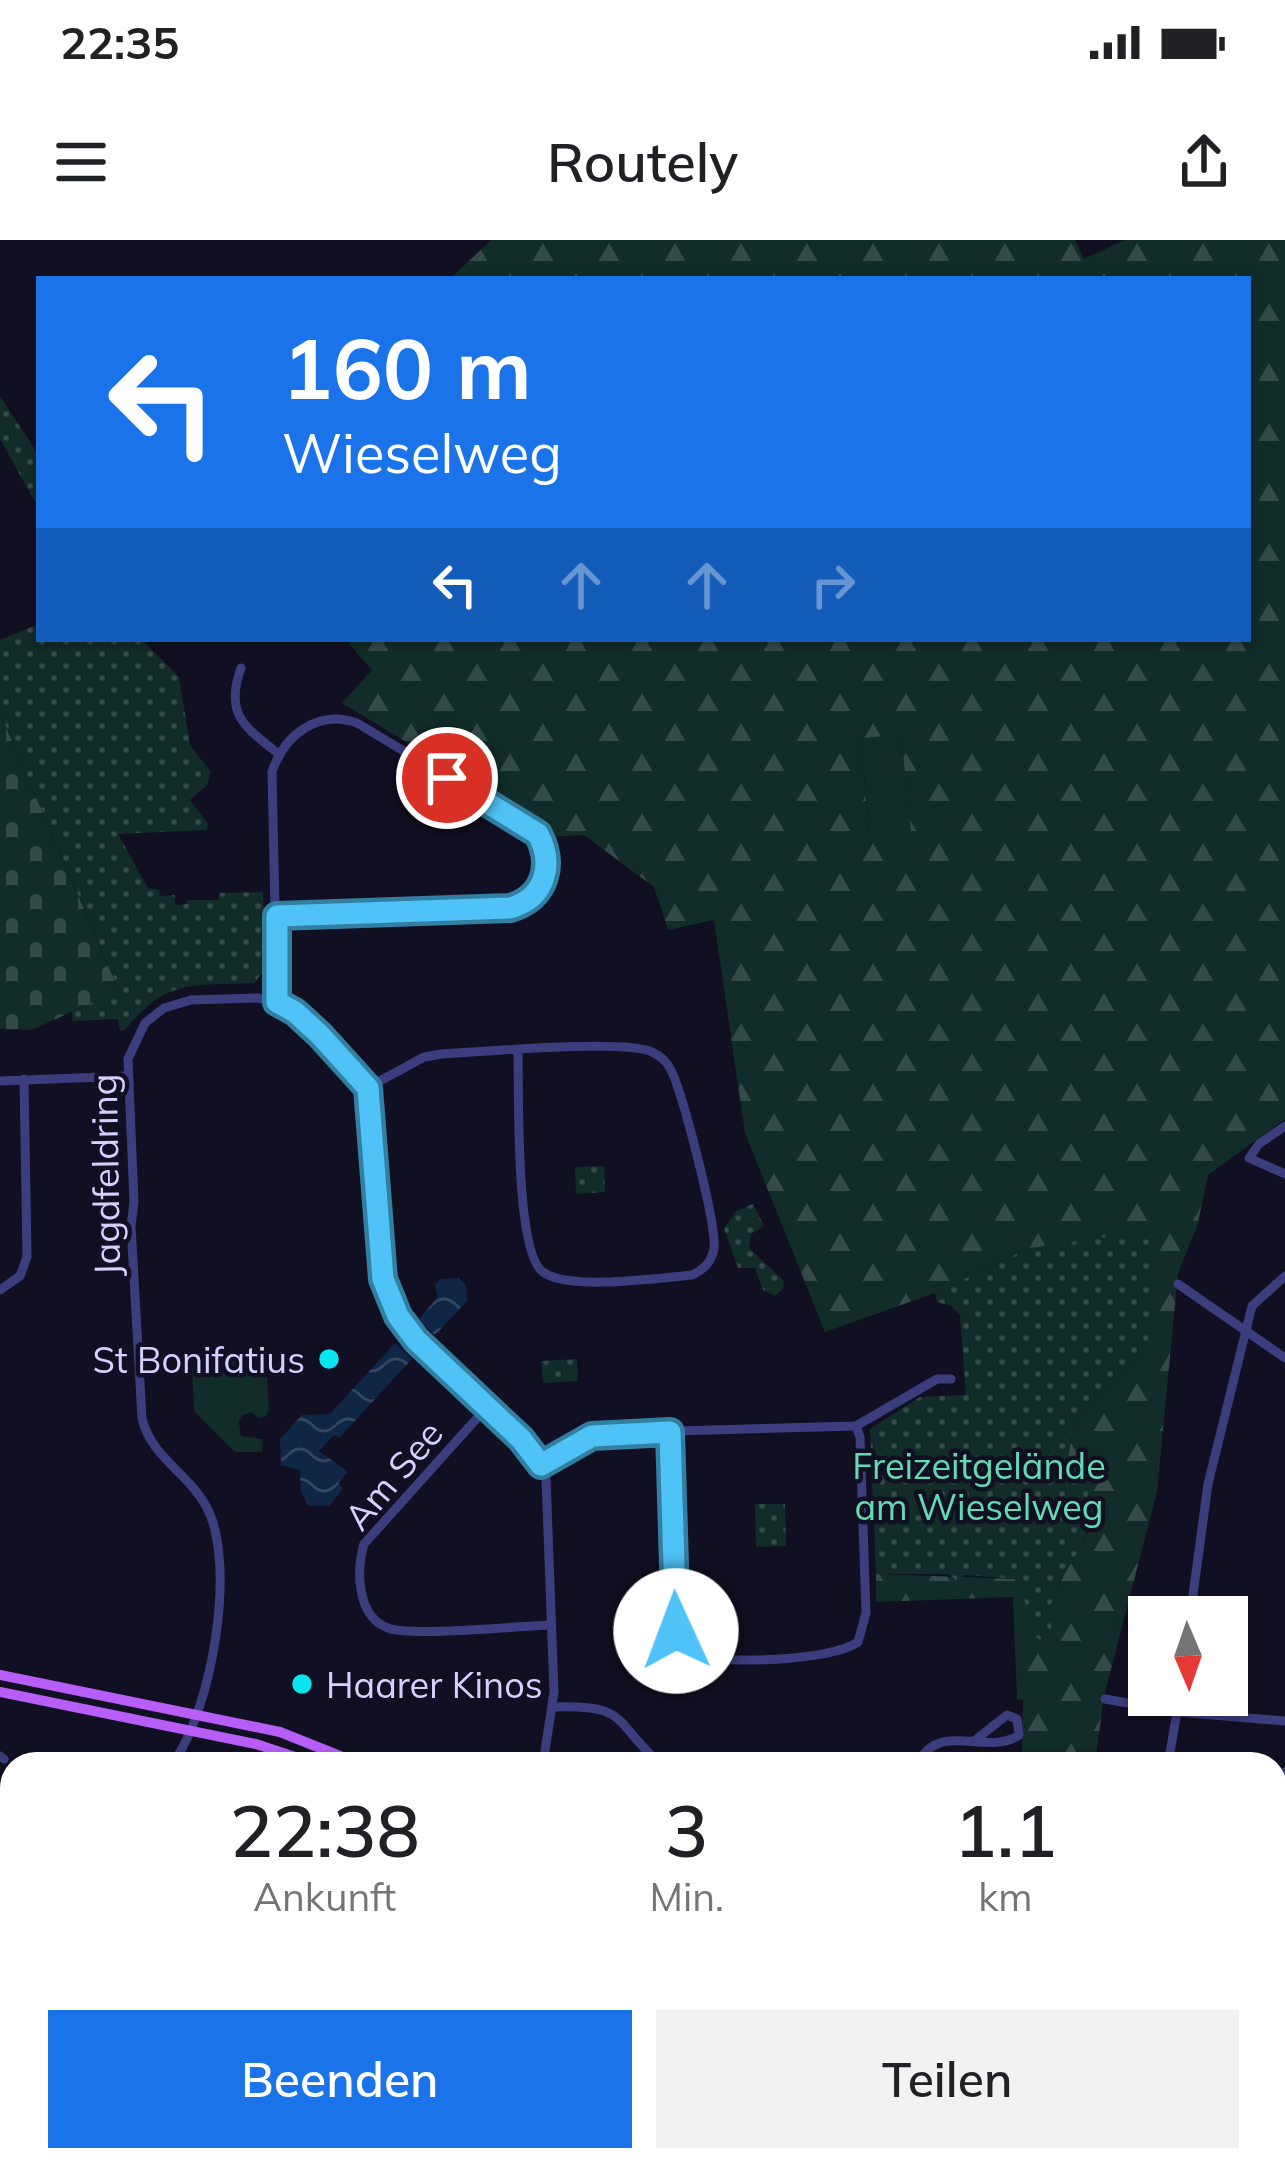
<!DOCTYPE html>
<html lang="de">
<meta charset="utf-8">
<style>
body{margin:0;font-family:Mulish,sans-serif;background:#f2f2f2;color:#202124;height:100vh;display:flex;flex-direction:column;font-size:45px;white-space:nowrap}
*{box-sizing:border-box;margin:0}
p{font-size:39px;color:#757577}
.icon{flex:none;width:66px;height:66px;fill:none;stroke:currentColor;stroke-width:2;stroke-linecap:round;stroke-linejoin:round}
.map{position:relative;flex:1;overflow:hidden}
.sheet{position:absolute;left:0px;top:1512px;width:1287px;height:420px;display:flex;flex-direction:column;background:#fff;border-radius:36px 36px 0 0;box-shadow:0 3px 9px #0004}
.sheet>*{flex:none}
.top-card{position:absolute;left:36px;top:36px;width:1215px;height:366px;border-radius:0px;box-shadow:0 3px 9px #0004;background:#1a73e8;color:#fff;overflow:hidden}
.needle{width:78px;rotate:178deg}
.tools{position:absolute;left:1128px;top:1356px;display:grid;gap:24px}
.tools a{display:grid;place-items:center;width:120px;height:120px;border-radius:0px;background:#fff;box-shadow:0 3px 9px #0004;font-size:60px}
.pin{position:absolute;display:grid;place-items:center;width:102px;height:102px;color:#fff;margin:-51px;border:6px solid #fff;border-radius:50%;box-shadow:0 3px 12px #0007}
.me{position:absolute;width:132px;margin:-66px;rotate:358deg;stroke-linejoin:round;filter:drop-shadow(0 0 9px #0008)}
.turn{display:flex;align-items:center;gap:42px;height:252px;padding:0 48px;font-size:54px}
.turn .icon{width:156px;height:156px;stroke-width:2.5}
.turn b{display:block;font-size:84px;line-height:102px}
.lanes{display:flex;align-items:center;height:114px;padding:0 48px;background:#0003;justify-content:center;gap:60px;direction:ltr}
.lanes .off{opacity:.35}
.eta{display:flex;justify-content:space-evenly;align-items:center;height:204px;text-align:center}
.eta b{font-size:72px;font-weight:600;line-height:84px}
.primary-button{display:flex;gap:24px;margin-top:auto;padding:24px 48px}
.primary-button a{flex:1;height:138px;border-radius:0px;background:#1a73e8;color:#fff;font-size:48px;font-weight:600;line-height:138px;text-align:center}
.primary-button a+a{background:#f2f2f2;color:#202124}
.status{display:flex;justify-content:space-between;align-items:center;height:84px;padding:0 60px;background:#fff;direction:ltr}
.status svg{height:33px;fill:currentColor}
header{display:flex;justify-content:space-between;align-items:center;height:156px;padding:0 48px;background:#fff;font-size:54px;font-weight:600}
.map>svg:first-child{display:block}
.grass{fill:#122c29}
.forest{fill:url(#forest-firs);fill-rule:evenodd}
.cemetery{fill:url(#cemetery-stones)}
.park{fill:url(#park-dots)}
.water{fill:url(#water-waves)}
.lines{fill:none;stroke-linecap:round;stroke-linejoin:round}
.minor{stroke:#3c3d7f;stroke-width:9}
.major{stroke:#b75ef8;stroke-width:10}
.route-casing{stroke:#337fa1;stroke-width:30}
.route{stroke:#4fc3f7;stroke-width:21}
.poi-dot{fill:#0be5f0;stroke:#110f22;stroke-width:4.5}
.labels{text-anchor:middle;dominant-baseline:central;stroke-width:9;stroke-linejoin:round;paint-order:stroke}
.street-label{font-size:36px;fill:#d4d2fd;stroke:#110f22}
.poi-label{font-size:36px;fill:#d4d2fd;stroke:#110f22;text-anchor:end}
.park-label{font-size:36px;fill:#61dab6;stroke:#110f22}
</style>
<div class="status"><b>22:35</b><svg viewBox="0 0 49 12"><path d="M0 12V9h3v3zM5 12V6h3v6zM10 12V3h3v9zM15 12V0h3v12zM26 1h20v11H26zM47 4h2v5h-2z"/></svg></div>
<header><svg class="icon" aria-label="menu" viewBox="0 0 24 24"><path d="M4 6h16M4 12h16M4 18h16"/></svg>Routely<svg class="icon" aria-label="share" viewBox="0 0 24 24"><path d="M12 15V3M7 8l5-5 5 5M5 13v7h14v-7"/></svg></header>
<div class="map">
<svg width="1285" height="1932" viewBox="0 0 1285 1932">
<defs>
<pattern id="forest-firs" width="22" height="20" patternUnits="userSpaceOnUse" patternTransform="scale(3)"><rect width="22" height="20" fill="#122c29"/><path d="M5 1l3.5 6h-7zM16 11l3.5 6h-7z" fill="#344a49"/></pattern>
<pattern id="cemetery-stones" width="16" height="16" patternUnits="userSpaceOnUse" patternTransform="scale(3)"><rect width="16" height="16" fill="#122c29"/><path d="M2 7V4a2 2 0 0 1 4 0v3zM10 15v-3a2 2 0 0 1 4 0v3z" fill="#344a49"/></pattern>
<pattern id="park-dots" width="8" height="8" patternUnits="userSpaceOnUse" patternTransform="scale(3)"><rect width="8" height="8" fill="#122c29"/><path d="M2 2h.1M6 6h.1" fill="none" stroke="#344a49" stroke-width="1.8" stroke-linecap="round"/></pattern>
<pattern id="water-waves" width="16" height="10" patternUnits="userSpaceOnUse" patternTransform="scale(3)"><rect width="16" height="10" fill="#102645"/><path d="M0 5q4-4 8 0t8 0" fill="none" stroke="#324561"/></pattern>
</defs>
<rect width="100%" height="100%" fill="#110f22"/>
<!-- grass -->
<g class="grass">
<path d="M901,494L911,593H869L861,497Z"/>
<path d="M235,1118L259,1126L258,1135L267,1137L269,1170L265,1177L258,1178L252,1172L242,1175L239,1182L241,1196L263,1199L262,1212H235L194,1171L192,1128L229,1123Z"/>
</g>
<!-- forest -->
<path class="forest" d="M491,0H1075L1084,19L1125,0H1285V879L1208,935L1197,987L1178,1033L1157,1252L1104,1456L1095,1524H1022L1023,1460L1017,1459L1013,1357L876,1362V1334L1021,1339L1033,1390L1048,1381L1050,1360L1088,1292L1067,1225L1074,1178L1147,1113L1029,1008L935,1053L825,1092L745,893L714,680L668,690L654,647L584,595L549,597L541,584L342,463L372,430L345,399H1248V39H450ZM901,495L911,593H869L861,498Z"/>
<!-- cemetery -->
<path class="cemetery" d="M0,473L119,751L31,790L0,789Z"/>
<!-- park -->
<g class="park">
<path d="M0,156L39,216V269L0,199Z"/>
<path d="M39,384V399H141L179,437L190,505L210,531L208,544L190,560L208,584L207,590L118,594L148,648L159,650L160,656L175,655V665L187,664V660H218L220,653L263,652L267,727L254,743C192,746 167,738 125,790L120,791L118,779L73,781L72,772L119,750L0,473V400Z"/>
<path d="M604,926L605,952L576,954L575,927Z"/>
<path d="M753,964L764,986L751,994L749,1008L784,1041L783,1049L775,1056L763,1050L755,1028H738L724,989L736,971Z"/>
<path d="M1135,993L1156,1005L1147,1113L1074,1178L1067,1225L1087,1240C1087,1257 1092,1281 1085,1296C1069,1336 1038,1354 1055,1400L1051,1405L1032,1395L1020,1339L964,1335L959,1342L948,1334H876L870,1189L920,1157L966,1155L960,1075L951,1066L937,1062L935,1053L1029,1008Z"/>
<path d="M577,1119L578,1141L543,1143L541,1121Z"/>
<path d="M755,1264H785L786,1306L756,1307Z"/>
<path d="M222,1920H290L281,1932H242Z"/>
</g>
<!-- water -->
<g class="water">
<path d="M458,1038L466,1045L467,1061L435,1095L418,1080L438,1057L435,1045L440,1039Z"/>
<path d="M395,1103L412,1119L339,1198L334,1195L319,1211L348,1232L338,1243L343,1249L329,1266H308L301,1251L300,1230L281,1225L280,1199L302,1175L330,1174Z"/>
</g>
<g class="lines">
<!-- minor -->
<g class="minor">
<path d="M241,428C224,475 245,487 280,515"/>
<path d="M277,676L510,668C549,656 559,612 527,585L357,483C318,469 284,495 272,532L277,762"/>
<path d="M0,841L128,836"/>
<path d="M367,848L424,817L441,814C481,812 624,799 652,812C661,816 667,822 671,830C683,855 717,985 714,1009C711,1023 704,1029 692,1035C658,1038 569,1051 543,1032C515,1013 519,851 518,811"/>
<path d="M1285,886L1259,904L1249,918L1285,934"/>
<path d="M1178,1044L1285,1118"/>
<path d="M0,1050L20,1036L27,1017L24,839"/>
<path d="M487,1167L364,1304C356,1331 357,1377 388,1388C413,1397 517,1386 551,1385"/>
<path d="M670,1191L676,1391L691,1414C722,1425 832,1421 858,1402L866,1373L860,1197L856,1186"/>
<path d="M541,1225L578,1202L605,1193L856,1186L937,1139H951"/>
<path d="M1190,1377L1208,1244L1252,1066L1285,1036"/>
<path d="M1105,1459L1177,1472L1285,1481"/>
<path d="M554,1467C631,1465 611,1481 661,1524"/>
<path d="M0,1516L4,1519"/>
<path d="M172,1524C211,1473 238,1324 206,1266C189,1234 150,1216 142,1178L131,986L134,962L128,819L145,783L164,768L191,760L258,758L277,762L295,772L358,833L371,860L381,1021L392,1063L416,1100L522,1199L546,1238L554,1452L543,1524"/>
<path d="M918,1524C938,1479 987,1517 1019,1495L1017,1479L1007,1475L974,1501"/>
<path d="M1168,1524L1180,1455"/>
<path d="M1275,1587L1285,1532"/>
<path d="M0,1631L12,1627"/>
<path d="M0,1875H12"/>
<path d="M407,1920L422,1932"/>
<path d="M741,1920L763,1932"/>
<path d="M63,1932L72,1921L81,1924L83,1932"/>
<path d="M442,1932L448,1920"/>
<path d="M893,1932L895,1920"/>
<path d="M1012,1932V1920"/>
</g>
<!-- major -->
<g class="major">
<path d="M0,1435L280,1492L360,1524"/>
<path d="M0,1452L256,1504L316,1524"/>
<path d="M1275,1784L1285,1786"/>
<path d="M1275,1799L1285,1800"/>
</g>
</g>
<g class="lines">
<defs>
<path id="route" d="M447,538L538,594C554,624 546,658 510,668L277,676V762L295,772L320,795L368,848L383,1039L398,1076L416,1100L521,1199L541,1225L592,1196L670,1192L676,1391"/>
</defs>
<!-- route casing -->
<use href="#route" class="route-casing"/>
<!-- route -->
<use href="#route" class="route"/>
</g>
<!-- markers -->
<g class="poi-dot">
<circle cx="329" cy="1119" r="12"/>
<circle cx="302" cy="1444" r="12"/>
</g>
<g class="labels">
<!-- street labels -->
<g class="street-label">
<text transform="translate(105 935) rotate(-91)">Jagdfeldring</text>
<text transform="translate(393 1235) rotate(-50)">Am See</text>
</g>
<!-- poi labels -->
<g class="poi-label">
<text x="305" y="1119">St Bonifatius</text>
<text x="326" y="1444" text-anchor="start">Haarer Kinos</text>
</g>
<!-- park labels -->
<g class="park-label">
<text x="979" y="1225">Freizeitgelände<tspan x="979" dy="41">am Wieselweg</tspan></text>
</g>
</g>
</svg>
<div class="tools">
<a><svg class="needle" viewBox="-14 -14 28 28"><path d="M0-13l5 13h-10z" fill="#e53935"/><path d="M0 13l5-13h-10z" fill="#757577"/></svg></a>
</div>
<div class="pin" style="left:447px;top:538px;background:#d93025"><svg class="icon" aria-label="arrive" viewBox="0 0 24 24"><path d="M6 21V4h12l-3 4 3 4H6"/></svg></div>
<svg class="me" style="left:676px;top:1391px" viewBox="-20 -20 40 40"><circle r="19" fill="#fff"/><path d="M0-13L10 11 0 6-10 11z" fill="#4fc3f7"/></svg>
<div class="top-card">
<div class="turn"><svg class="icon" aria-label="left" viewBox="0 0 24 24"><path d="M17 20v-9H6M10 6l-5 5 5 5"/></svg><div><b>160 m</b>Wieselweg</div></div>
<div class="lanes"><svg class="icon" aria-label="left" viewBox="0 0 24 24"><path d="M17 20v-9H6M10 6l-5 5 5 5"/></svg><svg class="icon off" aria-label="ahead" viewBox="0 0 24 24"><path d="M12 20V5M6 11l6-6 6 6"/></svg><svg class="icon off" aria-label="ahead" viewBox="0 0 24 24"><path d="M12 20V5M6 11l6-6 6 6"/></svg><svg class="icon off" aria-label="right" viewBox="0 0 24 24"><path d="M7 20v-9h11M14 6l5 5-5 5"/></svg></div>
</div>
<section class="sheet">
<div class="eta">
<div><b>22:38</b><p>Ankunft</p></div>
<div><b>3</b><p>Min.</p></div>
<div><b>1.1</b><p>km</p></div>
</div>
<div class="primary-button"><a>Beenden</a><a>Teilen</a></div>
</section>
</div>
